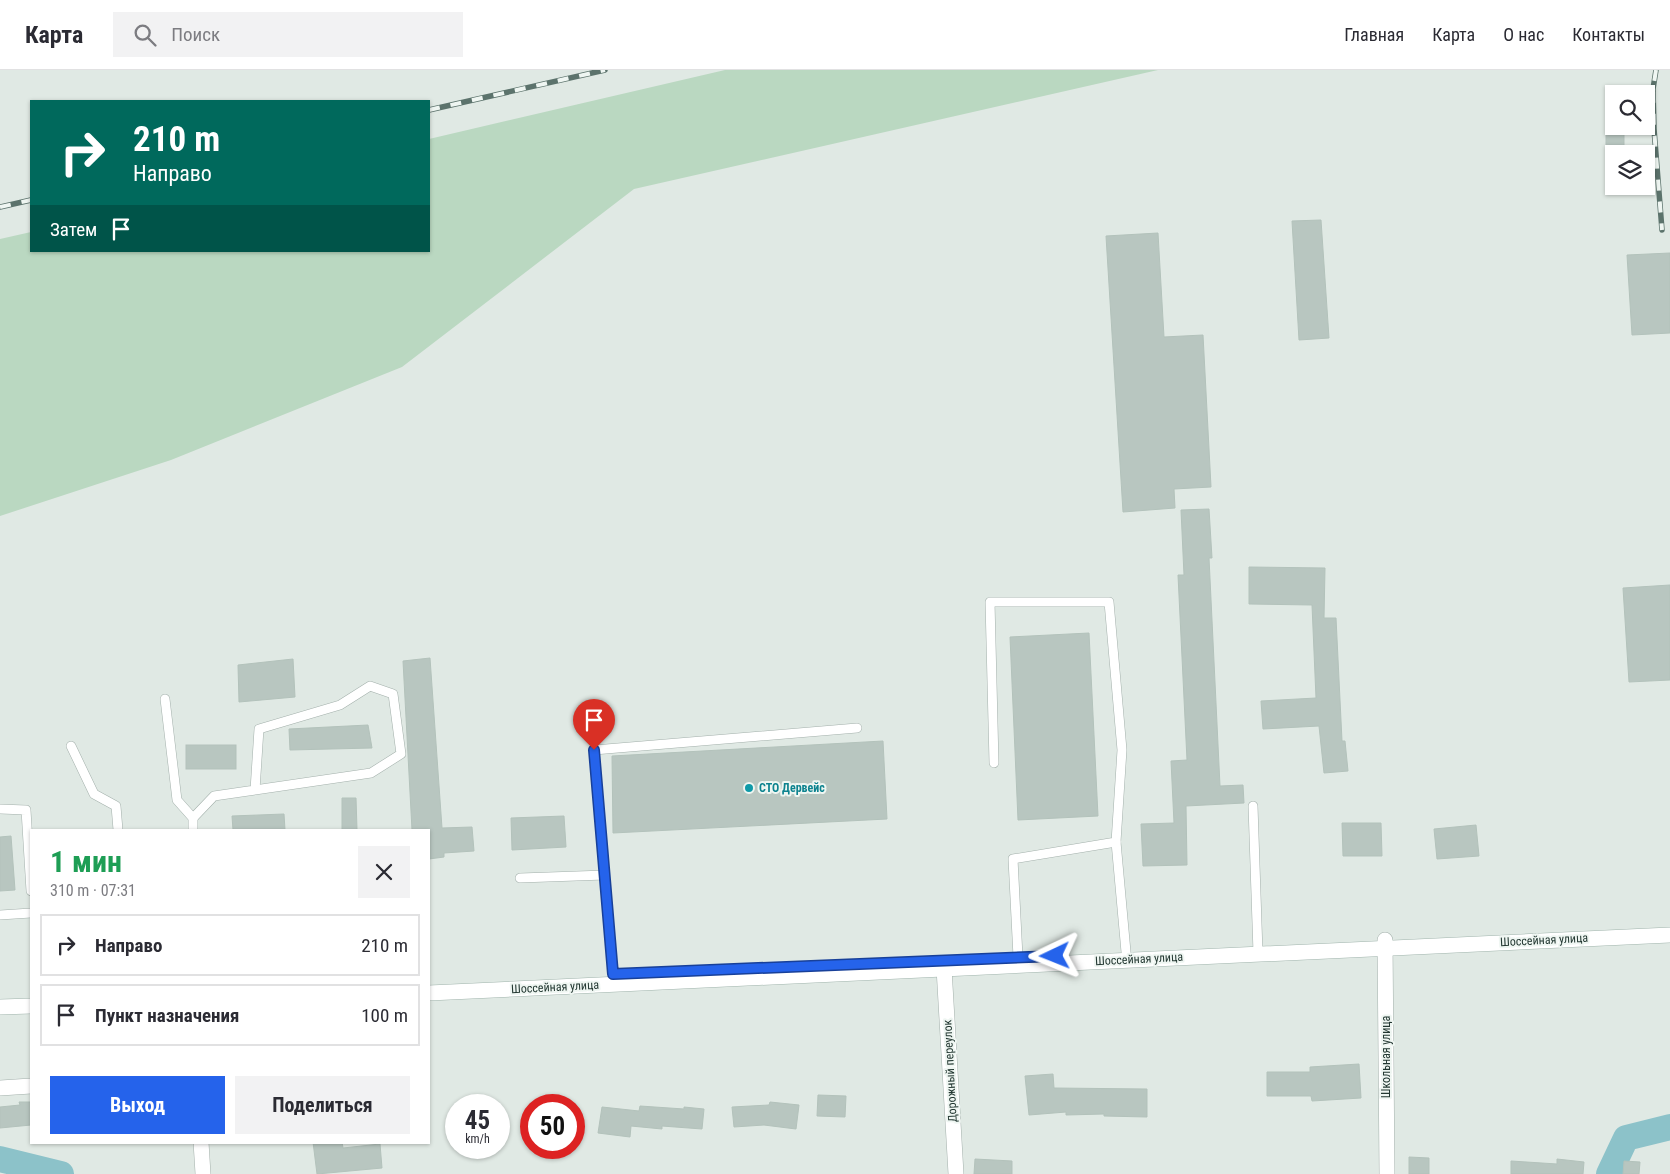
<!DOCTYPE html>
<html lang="ru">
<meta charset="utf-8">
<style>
body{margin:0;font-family:"Roboto Condensed",sans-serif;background:#f2f2f3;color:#2b2b33;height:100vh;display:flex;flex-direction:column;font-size:19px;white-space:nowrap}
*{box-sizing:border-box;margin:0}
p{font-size:16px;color:#7c7c81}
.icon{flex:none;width:28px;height:28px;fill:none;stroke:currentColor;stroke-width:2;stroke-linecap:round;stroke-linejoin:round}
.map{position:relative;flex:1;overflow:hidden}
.panel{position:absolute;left:30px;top:759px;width:400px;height:315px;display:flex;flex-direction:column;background:#fff;border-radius:0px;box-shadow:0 1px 4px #0004}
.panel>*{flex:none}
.banner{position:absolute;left:30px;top:30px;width:400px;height:152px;border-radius:0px;box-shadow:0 1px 4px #0004;background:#00695c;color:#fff;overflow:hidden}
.tools{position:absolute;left:1605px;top:15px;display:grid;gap:10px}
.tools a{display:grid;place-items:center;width:50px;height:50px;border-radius:0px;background:#fff;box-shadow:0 1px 4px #0004;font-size:25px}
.speed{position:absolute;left:445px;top:1024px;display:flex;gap:10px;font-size:25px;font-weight:700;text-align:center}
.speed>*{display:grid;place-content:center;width:65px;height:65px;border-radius:50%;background:#fff;box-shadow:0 1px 4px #0004;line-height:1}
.speed small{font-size:12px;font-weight:400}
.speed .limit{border:8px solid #d22;background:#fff;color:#111}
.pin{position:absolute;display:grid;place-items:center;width:42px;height:42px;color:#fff;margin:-51px -21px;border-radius:50% 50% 50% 0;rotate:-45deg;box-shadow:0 0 5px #0007}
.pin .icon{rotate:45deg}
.me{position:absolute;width:55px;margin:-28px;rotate:268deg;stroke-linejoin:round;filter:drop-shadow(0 0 4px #0008)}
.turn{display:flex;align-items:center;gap:18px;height:105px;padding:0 20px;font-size:22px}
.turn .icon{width:65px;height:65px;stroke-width:2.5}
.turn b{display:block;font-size:35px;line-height:42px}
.then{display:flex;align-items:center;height:48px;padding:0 20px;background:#0003;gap:10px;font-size:19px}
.round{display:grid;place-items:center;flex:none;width:52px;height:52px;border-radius:0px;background:#f2f2f3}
.headline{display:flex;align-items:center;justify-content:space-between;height:85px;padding:0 20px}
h1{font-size:30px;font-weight:700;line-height:38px;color:#1e9e55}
.cta{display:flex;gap:10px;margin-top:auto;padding:10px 20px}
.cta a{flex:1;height:58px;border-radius:0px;background:#2563eb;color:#fff;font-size:20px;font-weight:700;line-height:58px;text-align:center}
.cta a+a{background:#f2f2f3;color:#2b2b33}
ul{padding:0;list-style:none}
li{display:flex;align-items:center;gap:15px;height:62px;margin:0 10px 8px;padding:0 10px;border:2px solid #e1e1e2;border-radius:0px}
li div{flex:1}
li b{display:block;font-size:19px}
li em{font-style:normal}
header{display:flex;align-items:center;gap:30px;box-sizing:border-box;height:70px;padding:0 25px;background:#fff;border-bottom:1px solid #e1e1e2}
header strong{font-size:24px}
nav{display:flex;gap:28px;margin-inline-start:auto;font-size:18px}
.search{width:350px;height:45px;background:#f2f2f3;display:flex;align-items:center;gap:12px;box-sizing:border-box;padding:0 18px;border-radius:0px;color:#7c7c81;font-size:19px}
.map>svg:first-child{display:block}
.green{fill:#bad8c1}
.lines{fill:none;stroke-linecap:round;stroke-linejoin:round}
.river{stroke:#8cc2c9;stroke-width:26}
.building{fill:#b8c6c0;stroke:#b3c2bb}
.lane-casing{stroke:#a3b0ab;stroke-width:10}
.street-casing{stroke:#a3b0ab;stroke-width:16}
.secondary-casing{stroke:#a0b4ac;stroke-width:16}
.lane{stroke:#fff;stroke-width:9}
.street{stroke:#fff;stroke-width:15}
.secondary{stroke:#fff;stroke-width:15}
.rail-casing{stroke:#5c736c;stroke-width:5.5}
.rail{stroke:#eff6f2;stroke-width:4;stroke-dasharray:11;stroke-linecap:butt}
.route-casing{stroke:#184099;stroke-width:12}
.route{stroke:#2563eb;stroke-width:9}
.culture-dot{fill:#0f9aa8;stroke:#eff6f2;stroke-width:2}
.labels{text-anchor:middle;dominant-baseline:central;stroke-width:4;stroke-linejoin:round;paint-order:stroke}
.culture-label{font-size:12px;font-weight:bold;fill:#0d838f;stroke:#eff6f2;text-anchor:start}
.street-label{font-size:12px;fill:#223731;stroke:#eff6f2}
</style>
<header>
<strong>Карта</strong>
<div class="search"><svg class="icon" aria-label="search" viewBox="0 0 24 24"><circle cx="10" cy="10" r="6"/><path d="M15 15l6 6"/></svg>Поиск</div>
<nav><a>Главная</a><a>Карта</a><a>О нас</a><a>Контакты</a></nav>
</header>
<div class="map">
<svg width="1670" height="1104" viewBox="0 0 1670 1104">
<rect width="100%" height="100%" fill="#e0e9e4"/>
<!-- green -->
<path class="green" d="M725,0H1158L634,119L402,297L171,390L0,446V169L31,162V181H429V69Z"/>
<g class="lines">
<!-- river -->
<g class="river">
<path d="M0,1089L61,1104"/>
<path d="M1609,1104L1626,1068L1670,1057"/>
</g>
</g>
<!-- building -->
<g class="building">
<rect x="1606" y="61" width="18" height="23"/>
<path d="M1321,150L1329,268L1299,270L1292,151Z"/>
<path d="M1158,163L1164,267L1203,265L1211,417L1174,419L1175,438L1123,442L1106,166Z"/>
<path d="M1670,183V263L1632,265L1627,185Z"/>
<path d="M1209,439L1212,488H1209L1220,716L1243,715L1244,733L1186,736L1187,795L1143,796L1141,754L1174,753L1171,691L1187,690L1178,505H1184L1181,440Z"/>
<path d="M1249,497L1325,498L1324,548H1336L1342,671H1345L1348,701L1324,703L1319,656L1263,659L1261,631L1316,628L1312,535L1249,534Z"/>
<path d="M1670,515V610L1629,612L1623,518Z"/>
<path d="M1089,563L1098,746L1018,750L1010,567Z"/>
<path d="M430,588L442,758L472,757L474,781L444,783V787L429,789V760H412L403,591Z"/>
<path d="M293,589L295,627L239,632L238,595Z"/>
<path d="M368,655L372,678L290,680L289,659Z"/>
<path d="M883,671L887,749L613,763L612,686Z"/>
<rect x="186" y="675" width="50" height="24"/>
<path d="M342,728H356L357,760H342Z"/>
<path d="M284,744L285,760H233L232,746Z"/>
<path d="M564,746L566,777L512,780L511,748Z"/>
<path d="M1342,753H1381L1382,786H1343Z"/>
<path d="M1476,755L1479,786L1437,789L1434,759Z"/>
<path d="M11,766L15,820L0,821V767Z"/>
<path d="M1359,994L1361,1028L1312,1031L1311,1026H1267V1002H1310V997Z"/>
<path d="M1053,1004L1054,1018L1147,1019V1047L1104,1046V1044L1066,1045V1042L1029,1045L1025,1006Z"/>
<path d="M818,1025L846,1026L845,1047L817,1046Z"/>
<path d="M19,1032H31V1055L0,1058V1037L20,1035Z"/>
<path d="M770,1032L799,1035L796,1059L764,1055L734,1057L732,1037L769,1035Z"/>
<path d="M640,1036L684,1039V1037L704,1039L702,1059L662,1056V1059L631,1056L630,1067L598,1063L602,1037L639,1041Z"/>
<path d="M313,1072H342L343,1078L380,1074L382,1098L317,1104Z"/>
<path d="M1409,1087L1429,1088V1104H1409Z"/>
<path d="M975,1089L1012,1091V1104H974Z"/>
<path d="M1557,1089L1584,1092L1583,1104H1511V1091L1557,1094Z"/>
<path d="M1624,1091L1640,1092L1639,1104H1623Z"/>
</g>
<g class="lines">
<defs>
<g id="lane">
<path d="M165,629L177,730L193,748V760"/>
<path d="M71,676L94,724L116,736L118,760"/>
<path d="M994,693L990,532H1109L1122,680L1116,772L1013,789L1018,887"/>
<path d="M1253,736L1258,883"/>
<path d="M0,739L26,740L31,821"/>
<path d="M193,748L214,726L371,703L401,684L393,624L370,616L340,635L259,659L255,720"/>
<path d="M1116,772L1126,882"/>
<path d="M520,808L605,805"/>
<path d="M0,845L31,843"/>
<path d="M613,904L594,680L857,658"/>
</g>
<g id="street">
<path d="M1385,870L1387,1104"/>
<path d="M944,898L956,1104"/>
<path d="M0,1018L31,1016"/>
<path d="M201,1072L203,1104"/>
</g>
<g id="secondary">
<path d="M429,923L1670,865"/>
<path d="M0,937L31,936"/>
</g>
</defs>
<!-- lane casing -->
<use href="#lane" class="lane-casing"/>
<!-- street casing -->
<use href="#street" class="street-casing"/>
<!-- secondary casing -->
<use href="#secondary" class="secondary-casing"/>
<!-- lane -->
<use href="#lane" class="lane"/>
<!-- street -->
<use href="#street" class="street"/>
<!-- secondary -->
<use href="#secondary" class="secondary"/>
<defs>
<g id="rail">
<path d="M1656,0L1653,19L1654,59L1662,160"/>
<path d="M429,40L605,0"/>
<path d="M0,137L31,130"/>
</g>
</defs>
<!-- rail casing -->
<use href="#rail" class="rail-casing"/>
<!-- rail -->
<use href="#rail" class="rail"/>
</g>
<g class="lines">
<defs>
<path id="route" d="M594,680L613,904L1055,886"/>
</defs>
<!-- route casing -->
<use href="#route" class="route-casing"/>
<!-- route -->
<use href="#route" class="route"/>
</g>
<!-- markers -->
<circle class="culture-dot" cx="749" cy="718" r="5"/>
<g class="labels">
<!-- culture labels -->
<g class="culture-label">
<text x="759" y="718">СТО Дервейс</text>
</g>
<!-- street labels -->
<g class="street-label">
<text transform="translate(1544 870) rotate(-3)">Шоссейная улица</text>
<text transform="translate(1139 889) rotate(-3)">Шоссейная улица</text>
<text transform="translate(555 917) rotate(-3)">Шоссейная улица</text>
<text transform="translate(1386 987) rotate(-90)">Школьная улица</text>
<text transform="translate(950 1001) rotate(-93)">Дорожный переулок</text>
</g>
</g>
</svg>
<div class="tools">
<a><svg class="icon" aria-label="search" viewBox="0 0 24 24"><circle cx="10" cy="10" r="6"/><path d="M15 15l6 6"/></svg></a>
<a><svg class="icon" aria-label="layers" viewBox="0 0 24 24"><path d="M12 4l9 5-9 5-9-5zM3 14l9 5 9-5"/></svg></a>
</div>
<div class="speed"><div>45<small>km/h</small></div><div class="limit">50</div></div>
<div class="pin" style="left:594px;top:680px;background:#d93025"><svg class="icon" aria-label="arrive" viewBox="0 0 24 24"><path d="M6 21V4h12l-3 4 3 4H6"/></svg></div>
<svg class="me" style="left:1055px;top:886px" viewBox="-20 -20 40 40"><path d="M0-17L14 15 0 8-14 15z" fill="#2563eb" stroke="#fff" stroke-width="4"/></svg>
<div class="banner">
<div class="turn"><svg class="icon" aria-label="right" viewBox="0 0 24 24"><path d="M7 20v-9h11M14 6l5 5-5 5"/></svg><div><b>210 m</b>Направо</div></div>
<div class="then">Затем<svg class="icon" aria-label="arrive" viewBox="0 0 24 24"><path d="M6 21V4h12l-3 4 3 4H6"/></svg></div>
</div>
<section class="panel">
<div class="headline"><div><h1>1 мин</h1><p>310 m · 07:31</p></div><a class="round"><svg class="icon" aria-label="close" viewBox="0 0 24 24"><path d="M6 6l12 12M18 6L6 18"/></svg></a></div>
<ul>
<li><svg class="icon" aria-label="right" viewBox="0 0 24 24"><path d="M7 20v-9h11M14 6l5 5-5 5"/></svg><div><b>Направо</b></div><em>210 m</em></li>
<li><svg class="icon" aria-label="arrive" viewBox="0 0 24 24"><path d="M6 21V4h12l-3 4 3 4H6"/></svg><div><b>Пункт назначения</b></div><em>100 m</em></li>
</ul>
<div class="cta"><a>Выход</a><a>Поделиться</a></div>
</section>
</div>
